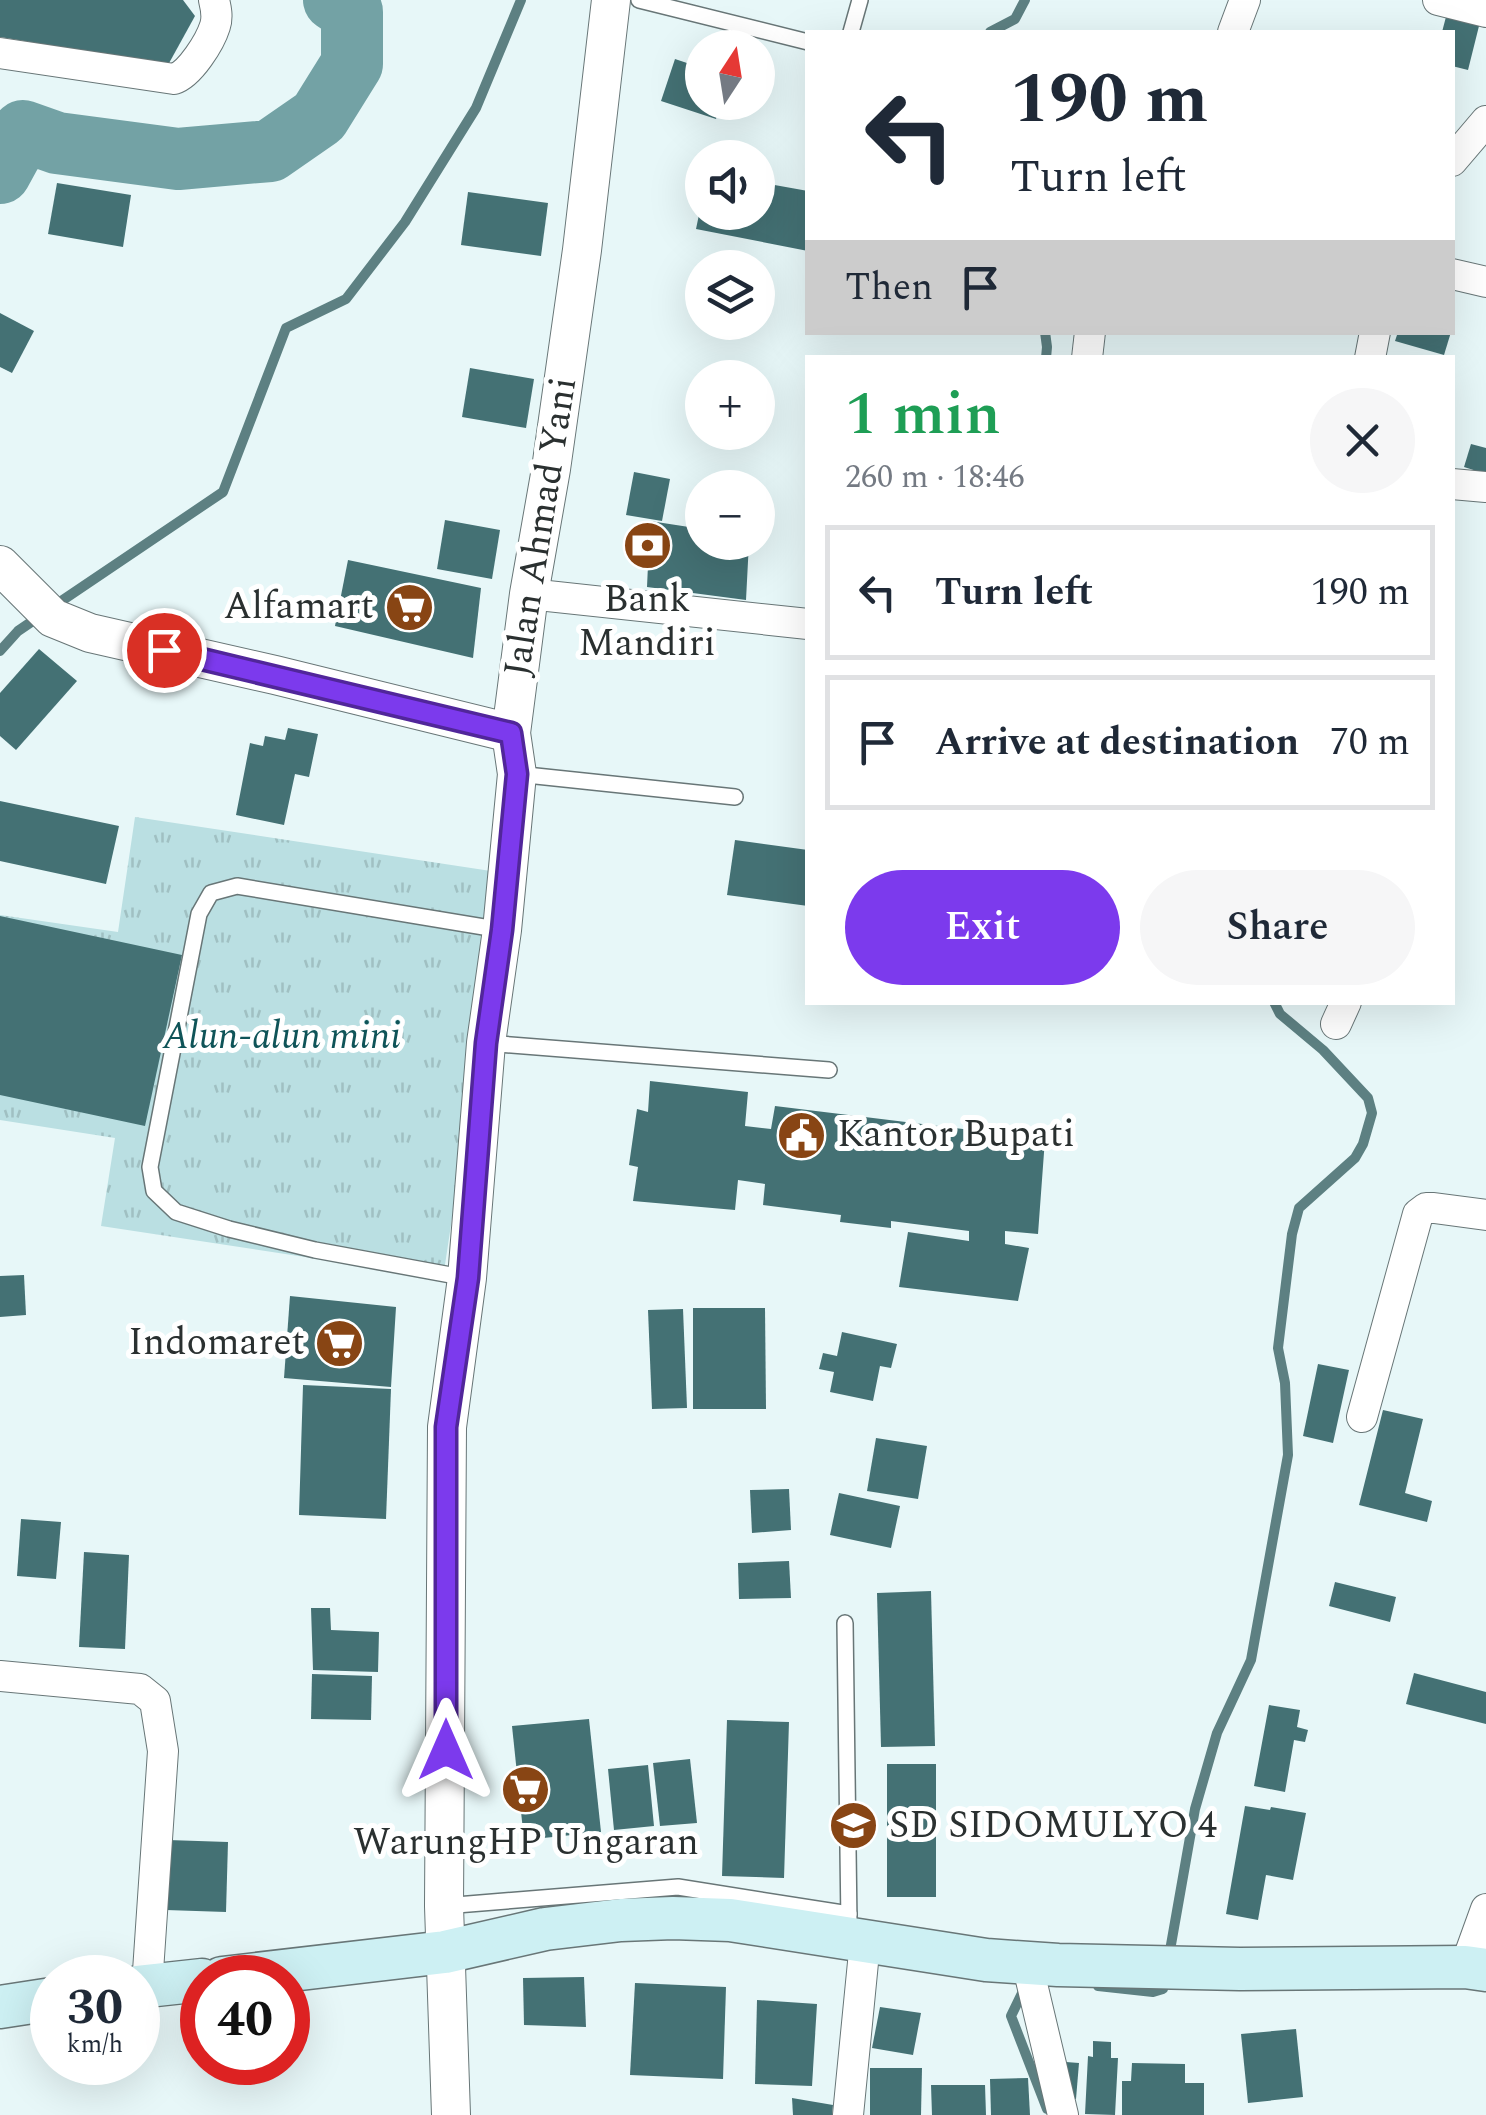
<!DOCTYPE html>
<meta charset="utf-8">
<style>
body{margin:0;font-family:Spectral,serif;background:#f6f6f7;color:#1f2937;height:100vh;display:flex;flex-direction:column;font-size:38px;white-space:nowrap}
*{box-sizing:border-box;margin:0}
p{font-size:32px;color:#747a83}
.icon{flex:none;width:55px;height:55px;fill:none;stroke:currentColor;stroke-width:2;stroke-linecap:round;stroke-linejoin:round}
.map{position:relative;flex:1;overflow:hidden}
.details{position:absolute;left:805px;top:355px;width:650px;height:650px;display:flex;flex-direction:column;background:#fff;border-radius:0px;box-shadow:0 10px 40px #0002}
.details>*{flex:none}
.hud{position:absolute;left:805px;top:30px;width:650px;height:305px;border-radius:0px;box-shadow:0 10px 40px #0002;background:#fff;color:#1f2937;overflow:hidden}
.needle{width:65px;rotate:12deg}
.buttons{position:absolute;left:685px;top:30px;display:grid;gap:20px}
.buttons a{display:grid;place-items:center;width:90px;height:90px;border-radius:50%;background:#fff;box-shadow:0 10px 40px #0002;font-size:50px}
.speed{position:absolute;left:30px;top:1955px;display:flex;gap:20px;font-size:50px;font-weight:700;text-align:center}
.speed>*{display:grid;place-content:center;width:130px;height:130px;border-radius:50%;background:#fff;box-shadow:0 10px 40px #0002;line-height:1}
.speed small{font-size:25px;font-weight:400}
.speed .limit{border:15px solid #d22;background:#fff;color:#111}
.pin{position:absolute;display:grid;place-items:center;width:85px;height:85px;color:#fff;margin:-42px;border:5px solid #fff;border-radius:50%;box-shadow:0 2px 10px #0007}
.me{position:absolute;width:110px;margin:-55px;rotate:0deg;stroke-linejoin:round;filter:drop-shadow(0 0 8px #0008)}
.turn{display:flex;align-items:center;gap:35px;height:210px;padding:0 40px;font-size:45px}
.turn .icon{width:130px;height:130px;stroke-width:2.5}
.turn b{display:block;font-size:70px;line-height:85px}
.then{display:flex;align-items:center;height:95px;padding:0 40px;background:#0003;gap:20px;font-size:38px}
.round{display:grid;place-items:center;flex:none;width:105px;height:105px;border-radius:52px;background:#f6f6f7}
.overview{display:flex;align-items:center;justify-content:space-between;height:170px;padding:0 40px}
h1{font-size:60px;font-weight:600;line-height:75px;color:#1e9e55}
.button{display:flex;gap:20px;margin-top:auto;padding:20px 40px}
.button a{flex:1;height:115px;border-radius:60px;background:#7c3aed;color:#fff;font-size:40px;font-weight:600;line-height:115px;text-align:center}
.button a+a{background:#f6f6f7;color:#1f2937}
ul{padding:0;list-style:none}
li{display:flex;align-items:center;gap:30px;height:135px;margin:0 20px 15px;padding:0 20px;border:5px solid #e0e1e3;border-radius:0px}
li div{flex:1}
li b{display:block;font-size:38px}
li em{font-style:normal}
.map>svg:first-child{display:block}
.grass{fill:url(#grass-tufts)}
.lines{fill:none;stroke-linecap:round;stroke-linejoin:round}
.stream{stroke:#5d8082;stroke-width:10}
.river{stroke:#73a2a5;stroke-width:62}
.building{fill:#447174}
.service-casing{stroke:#687677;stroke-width:18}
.minor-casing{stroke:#687677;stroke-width:32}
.tertiary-casing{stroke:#687677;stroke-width:40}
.secondary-casing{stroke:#687677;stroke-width:45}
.service{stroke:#fff;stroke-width:15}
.minor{stroke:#fff;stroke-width:30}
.tertiary{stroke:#fff;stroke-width:38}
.secondary{stroke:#cdf0f3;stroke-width:42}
.route-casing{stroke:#51269a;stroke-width:25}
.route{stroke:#7c3aed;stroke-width:18}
.labels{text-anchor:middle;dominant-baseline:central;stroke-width:10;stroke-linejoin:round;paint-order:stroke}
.street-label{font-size:38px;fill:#2a3030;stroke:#fff}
.poi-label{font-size:38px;fill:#2a3030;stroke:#fff}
.park-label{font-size:38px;font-style:italic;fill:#0f5458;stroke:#fff}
</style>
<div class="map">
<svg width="1486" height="2115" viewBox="0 0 1486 2115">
<defs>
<pattern id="grass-tufts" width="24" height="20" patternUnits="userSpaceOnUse" patternTransform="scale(2.5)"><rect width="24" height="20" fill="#badfe2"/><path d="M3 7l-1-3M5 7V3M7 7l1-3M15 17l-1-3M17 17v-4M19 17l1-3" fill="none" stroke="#a0c0c2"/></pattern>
</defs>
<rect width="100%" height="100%" fill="#e7f7f8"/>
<!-- grass -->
<path class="grass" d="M135,817L504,873L443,1278L101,1226L115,1138L0,1120V915L118,932Z"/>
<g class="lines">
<!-- stream -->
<g class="stream">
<path d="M990,32L1015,19L1025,0"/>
<path d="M1045,332L1047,347L1046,358"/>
<path d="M54,606L223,492L286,328L346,299L405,222L476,108L521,0"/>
<path d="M0,651L18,631L40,616"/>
<path d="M1169,1956L1195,1809L1217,1733L1251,1660L1288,1455L1285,1383L1278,1348L1292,1234L1299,1208L1355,1158L1363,1144L1372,1113L1368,1098L1323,1050L1280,1014L1274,1002"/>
<path d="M1098,1986L1153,1992L1163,1989L1165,1978"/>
<path d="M1025,1987L1011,2016L1047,2109"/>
</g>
<!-- river -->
<path class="river" d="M0,173L23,131L57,143L178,159L270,151L319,117L352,64V12L334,0"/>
</g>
<!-- building -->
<g class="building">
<path d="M0,0H183L195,16L168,65L0,37Z"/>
<path d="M1447,13L1480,22L1468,70L1452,66V32H1442Z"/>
<path d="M675,59L702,68V102H721L716,119L661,101Z"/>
<path d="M758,182L808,191V251L696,229L701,205L702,212H758Z"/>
<path d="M57,183L131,195L123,247L48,234Z"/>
<path d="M468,192L548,203L541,256L461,245Z"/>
<path d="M0,313L34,331L12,373L0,367Z"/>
<path d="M1398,332H1451L1444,355L1395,341Z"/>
<path d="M470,368L534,379L526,428L462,417Z"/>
<path d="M1471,444L1486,448V474L1464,467Z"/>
<path d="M634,472L670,479L662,521L626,515Z"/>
<path d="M445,520L500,530L492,579L437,569Z"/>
<path d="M650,521L702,529V542H749L746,600L647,587Z"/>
<path d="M348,560L481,588L473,658L335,626Z"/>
<path d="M39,649L77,681L16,750L0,736V693Z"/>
<path d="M288,728L318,734L309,777L295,774L284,825L236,815L250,743L263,746L265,736L285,740Z"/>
<path d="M0,801L119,826L106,884L0,861Z"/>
<path d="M735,840L808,850V906L727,895Z"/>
<path d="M0,916L182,955L145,1126L0,1095Z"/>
<path d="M650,1081L748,1092L745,1126L771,1129L775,1106L1045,1139L1038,1234L1005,1231V1244L1029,1248L1018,1301L899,1287L908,1232L969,1241V1231L891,1221V1228L840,1222L841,1215L763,1205L765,1184L738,1180L735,1210L633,1201L638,1167L629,1165L637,1109L648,1112Z"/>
<path d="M24,1275L26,1315L0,1317V1276Z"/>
<path d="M290,1296L396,1307L391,1387L284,1378Z"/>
<path d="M693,1308H765L766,1409H693Z"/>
<path d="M683,1309L687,1408L652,1409L648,1310Z"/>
<path d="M842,1332L897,1344L891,1368L880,1366L873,1401L830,1392L834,1372L819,1369L823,1353L837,1356Z"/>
<path d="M1318,1364L1349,1370L1333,1443L1303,1436Z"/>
<path d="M303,1385L391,1389L386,1519L299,1515Z"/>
<path d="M1383,1410L1423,1419L1405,1493L1432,1501L1427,1522L1359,1505Z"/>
<path d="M876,1438L927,1446L918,1499L867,1491Z"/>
<path d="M789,1489L791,1530L752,1533L750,1490Z"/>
<path d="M839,1493L900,1506L891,1548L830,1535Z"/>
<path d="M21,1519L61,1522L56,1579L17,1576Z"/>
<path d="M84,1552L129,1555L125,1649L79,1647Z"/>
<path d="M789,1561L791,1598L739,1599L738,1563Z"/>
<path d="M1335,1582L1396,1597L1390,1622L1329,1606Z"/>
<path d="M931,1591L935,1746L881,1747L877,1593Z"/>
<path d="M311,1608H330L331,1630L379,1632L378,1672L313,1670Z"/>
<path d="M1414,1673L1486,1692V1724L1406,1704Z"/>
<path d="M312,1674L372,1676L371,1720L311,1719Z"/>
<path d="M1269,1705L1300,1710L1297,1727L1308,1730L1305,1742L1294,1740L1285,1792L1254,1786Z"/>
<path d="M589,1719L601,1832L524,1840L512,1726Z"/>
<path d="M727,1720L789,1722L784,1878L722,1876Z"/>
<path d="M690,1759L697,1823L660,1826L653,1763Z"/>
<rect x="887" y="1764" width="49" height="133"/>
<path d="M648,1765L654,1826L614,1830L608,1769Z"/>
<path d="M1245,1806L1270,1810L1271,1807L1306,1813L1293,1880L1266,1875L1258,1920L1226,1914Z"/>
<path d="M168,1840L228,1842L226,1912L166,1910Z"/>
<path d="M584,1977L586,2027L524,2025L523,1978Z"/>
<path d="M635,1983L726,1987L723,2079L630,2075Z"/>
<path d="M757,2000L817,2004L812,2086L755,2084Z"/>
<path d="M880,2007L921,2013L913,2055L872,2048Z"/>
<path d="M1296,2029L1303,2097L1248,2103L1241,2034Z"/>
<path d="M1093,2041L1111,2042V2058H1118L1115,2115L1085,2114L1088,2056L1093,2057Z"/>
<path d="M1066,2062L1079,2063L1076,2099L1063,2098Z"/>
<path d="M1132,2063L1185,2064V2083H1204V2115H1122V2081H1131Z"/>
<path d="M870,2068H922L921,2115H870Z"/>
<path d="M1028,2078L1030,2115H991L990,2079Z"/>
<path d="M931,2085H985L986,2115H932Z"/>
<path d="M792,2098L833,2105L832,2115H793Z"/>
</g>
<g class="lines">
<defs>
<g id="service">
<path d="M639,0L808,42"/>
<path d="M851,32L860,0"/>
<path d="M517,774L735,797"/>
<path d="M486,1043L829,1070"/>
<path d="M467,1278L315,1250L229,1229L176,1212L154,1191L150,1167L199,914L211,893L237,886L502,930"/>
<path d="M845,1623L849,1924"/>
<path d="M444,1906L678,1887L849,1914"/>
</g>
<g id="minor">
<path d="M1438,0L1486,12"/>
<path d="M1233,32L1245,0"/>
<path d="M0,53L174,79C190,74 210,42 215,26C218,17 216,8 214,0"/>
<path d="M1452,161L1486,121"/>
<path d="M1452,274L1486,282"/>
<path d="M1087,358L1090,332"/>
<path d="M1370,358L1375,332"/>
<path d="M1452,484L1486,487"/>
<path d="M529,594L808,624"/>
<path d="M1336,1024L1346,1002"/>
<path d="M1362,1417L1418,1214L1426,1208H1434L1486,1215"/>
<path d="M0,1676L140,1689L155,1701L163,1751L147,1986"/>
<path d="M1027,1963L1063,2115"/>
<path d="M1465,1967L1486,1909"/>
<path d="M848,2115L865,1942"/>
</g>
<g id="tertiary">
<path d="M0,565L53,618L90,633L275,675L511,733"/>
<path d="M451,2115L444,1906L447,1427L467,1278L486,1043L502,930L517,774L511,733L529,594L551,469L582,250L611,0"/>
</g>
<g id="secondary">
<path d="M222,1978L445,1952L545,1929L621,1920L673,1918L730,1920L986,1960L1058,1965L1240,1969L1465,1967L1486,1970"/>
<path d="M138,1987L202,1980"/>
<path d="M0,2007L52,1999"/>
</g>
</defs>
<!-- service casing -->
<use href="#service" class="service-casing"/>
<!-- minor casing -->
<use href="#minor" class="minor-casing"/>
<!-- tertiary casing -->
<use href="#tertiary" class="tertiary-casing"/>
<!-- secondary casing -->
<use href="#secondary" class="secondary-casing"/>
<!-- service -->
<use href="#service" class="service"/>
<!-- minor -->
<use href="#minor" class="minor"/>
<!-- tertiary -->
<use href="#tertiary" class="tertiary"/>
<!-- secondary -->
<use href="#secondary" class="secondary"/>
</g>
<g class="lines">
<defs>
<path id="route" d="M164,650L511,733L517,774L502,930L486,1043L468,1278L446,1427V1750"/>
</defs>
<!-- route casing -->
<use href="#route" class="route-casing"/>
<!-- route -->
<use href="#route" class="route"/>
</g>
<!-- icons -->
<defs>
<symbol id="bank-disc" viewBox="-11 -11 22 22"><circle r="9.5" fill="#884514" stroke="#fff"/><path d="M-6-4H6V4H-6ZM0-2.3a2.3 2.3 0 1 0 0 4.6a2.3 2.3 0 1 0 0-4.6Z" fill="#fff"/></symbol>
<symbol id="supermarket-disc" viewBox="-11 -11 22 22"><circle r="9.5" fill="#884514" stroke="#fff"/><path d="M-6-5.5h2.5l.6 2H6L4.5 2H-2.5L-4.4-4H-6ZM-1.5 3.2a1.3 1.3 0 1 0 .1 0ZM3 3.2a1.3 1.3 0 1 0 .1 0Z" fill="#fff"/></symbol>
<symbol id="civic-disc" viewBox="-11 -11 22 22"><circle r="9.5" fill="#884514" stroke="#fff"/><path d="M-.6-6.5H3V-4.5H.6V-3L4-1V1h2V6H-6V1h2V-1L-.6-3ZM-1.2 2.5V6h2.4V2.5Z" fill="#fff"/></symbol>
<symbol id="school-disc" viewBox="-11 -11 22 22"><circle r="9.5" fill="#884514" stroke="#fff"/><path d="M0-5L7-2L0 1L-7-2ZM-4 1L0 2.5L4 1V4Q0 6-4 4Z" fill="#fff"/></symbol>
</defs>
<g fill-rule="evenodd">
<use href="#bank-disc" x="620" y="518" width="55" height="55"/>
<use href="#supermarket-disc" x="382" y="580" width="55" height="55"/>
<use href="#civic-disc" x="774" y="1108" width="55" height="55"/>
<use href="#supermarket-disc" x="312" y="1316" width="55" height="55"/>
<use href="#supermarket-disc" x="498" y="1762" width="55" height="55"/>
<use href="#school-disc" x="826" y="1798" width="55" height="55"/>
</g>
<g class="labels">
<!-- street labels -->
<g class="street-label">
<text transform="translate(541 527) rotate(-81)">Jalan Ahmad Yani</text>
</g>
<!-- poi labels -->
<g class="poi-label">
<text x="647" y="600">Bank<tspan x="647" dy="44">Mandiri</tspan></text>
<text x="374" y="607" text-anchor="end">Alfamart</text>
<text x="837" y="1135" text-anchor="start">Kantor Bupati</text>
<text x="305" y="1343" text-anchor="end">Indomaret</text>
<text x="889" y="1826" text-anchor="start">SD SIDOMULYO 4</text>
<text x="526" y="1843">WarungHP Ungaran</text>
</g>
<!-- park labels -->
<g class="park-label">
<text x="282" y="1037">Alun-alun mini</text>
</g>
</g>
</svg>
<div class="buttons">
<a><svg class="needle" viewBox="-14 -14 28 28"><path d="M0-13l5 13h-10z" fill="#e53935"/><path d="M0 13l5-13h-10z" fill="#747a83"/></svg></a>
<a><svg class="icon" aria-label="sound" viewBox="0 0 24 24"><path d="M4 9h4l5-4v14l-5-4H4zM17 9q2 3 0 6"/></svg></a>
<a><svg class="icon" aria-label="layers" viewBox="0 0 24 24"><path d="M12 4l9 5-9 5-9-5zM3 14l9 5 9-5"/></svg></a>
<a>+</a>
<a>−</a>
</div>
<div class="speed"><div>30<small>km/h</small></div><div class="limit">40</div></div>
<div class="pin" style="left:164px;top:650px;background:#d93025"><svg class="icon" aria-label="arrive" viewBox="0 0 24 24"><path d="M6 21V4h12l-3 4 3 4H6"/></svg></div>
<svg class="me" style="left:446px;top:1750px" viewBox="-20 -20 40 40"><path d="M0-17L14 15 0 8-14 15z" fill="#7c3aed" stroke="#fff" stroke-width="4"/></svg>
<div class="hud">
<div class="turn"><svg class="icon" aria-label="left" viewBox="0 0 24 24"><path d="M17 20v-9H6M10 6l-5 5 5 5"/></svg><div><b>190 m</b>Turn left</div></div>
<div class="then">Then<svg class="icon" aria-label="arrive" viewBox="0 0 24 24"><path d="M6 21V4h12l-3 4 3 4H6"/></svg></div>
</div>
<section class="details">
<div class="overview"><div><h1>1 min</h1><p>260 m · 18:46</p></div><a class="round"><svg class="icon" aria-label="close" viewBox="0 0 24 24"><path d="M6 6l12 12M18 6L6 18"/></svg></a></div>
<ul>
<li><svg class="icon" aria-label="left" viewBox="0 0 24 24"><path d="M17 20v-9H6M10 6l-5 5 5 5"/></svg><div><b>Turn left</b></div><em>190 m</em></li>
<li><svg class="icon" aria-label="arrive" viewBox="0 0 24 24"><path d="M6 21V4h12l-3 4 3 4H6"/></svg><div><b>Arrive at destination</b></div><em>70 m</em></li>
</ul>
<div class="button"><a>Exit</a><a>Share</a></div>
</section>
</div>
